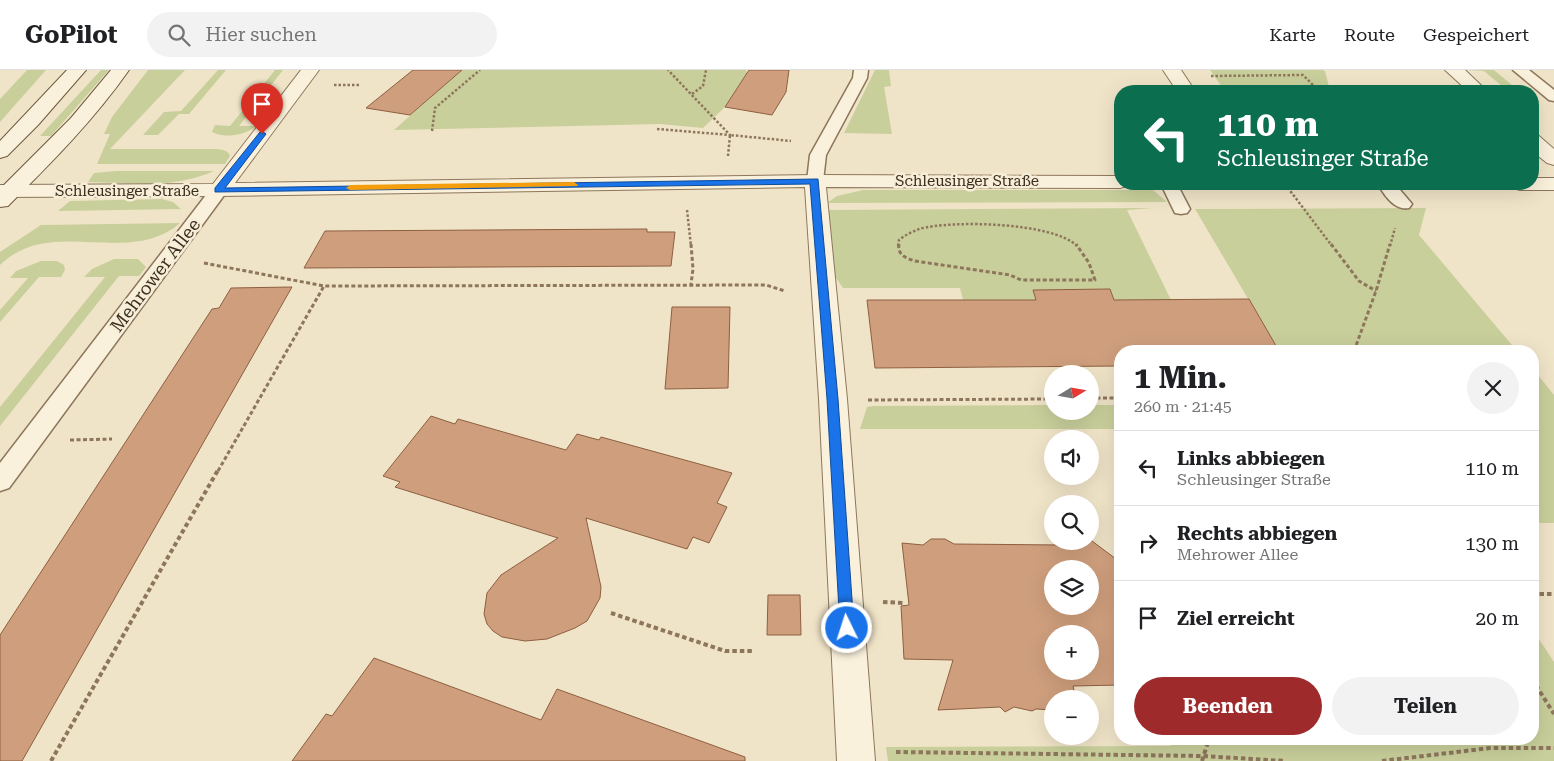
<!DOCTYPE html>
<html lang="de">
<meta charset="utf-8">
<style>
body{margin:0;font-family:"Roboto Serif",serif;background:#f2f2f2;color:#202124;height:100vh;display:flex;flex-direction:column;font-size:19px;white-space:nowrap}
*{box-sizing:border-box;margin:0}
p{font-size:16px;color:#757577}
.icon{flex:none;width:28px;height:28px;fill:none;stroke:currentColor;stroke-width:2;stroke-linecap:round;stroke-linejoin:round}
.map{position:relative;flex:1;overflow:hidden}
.panel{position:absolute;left:1114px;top:275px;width:425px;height:400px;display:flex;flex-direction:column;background:#fff;border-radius:20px;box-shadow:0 5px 20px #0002}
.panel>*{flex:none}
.top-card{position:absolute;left:1114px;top:15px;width:425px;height:105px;border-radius:20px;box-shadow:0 5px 20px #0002;background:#0b6e4f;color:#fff;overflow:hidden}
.needle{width:32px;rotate:79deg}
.tools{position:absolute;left:1044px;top:295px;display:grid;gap:10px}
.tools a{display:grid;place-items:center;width:55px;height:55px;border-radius:50%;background:#fff;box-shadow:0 5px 20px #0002;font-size:25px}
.pin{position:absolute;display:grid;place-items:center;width:42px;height:42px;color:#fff;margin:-51px -21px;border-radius:50% 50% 50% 0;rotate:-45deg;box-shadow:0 0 5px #0007}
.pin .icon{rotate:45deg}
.me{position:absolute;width:55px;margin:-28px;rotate:356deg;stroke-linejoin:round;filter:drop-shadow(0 0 4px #0008)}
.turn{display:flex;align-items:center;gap:18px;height:105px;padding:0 20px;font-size:22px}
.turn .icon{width:65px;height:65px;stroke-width:2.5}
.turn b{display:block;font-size:35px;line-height:42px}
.round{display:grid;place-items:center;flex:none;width:52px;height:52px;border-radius:26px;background:#f2f2f2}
.head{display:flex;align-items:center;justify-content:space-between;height:85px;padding:0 20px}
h1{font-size:30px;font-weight:700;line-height:38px}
.cta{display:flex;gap:10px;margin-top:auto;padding:10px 20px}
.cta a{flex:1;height:58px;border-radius:30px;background:#9e2a2b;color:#fff;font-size:20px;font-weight:700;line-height:58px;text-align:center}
.cta a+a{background:#f2f2f2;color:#202124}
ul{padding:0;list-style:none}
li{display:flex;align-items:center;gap:15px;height:75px;padding:0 20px;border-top:1px solid #e0e0e0}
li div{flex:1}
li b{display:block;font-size:19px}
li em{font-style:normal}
header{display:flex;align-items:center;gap:30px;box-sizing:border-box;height:70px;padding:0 25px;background:#fff;border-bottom:1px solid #e0e0e0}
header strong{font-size:24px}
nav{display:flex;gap:28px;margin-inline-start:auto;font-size:18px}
.search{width:350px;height:45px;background:#f2f2f2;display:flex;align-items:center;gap:12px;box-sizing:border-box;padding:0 18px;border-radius:28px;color:#757577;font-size:19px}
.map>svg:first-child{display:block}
.green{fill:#c9cf9b}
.building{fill:#cf9f7d;stroke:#8d5f41;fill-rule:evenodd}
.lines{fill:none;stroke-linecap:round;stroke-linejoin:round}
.service-casing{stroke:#8d765c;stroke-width:3}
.minor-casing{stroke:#8d765c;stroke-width:2}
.secondary-casing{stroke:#6f573f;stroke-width:2}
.path-far2{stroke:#8d765c;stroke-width:2.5;stroke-dasharray:2.5 2;stroke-linecap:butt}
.path-far1{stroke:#8d765c;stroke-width:3;stroke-dasharray:4 2.5;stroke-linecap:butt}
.path{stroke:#8d765c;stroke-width:4;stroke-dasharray:4.5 3;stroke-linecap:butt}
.service{fill:#faf1dc;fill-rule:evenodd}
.minor{fill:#faf1dc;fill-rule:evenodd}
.secondary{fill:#faf1dc;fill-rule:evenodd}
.route{fill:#1a73e8;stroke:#114b97}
.slow{fill:#f59e0b}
.labels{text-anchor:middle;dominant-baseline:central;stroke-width:5;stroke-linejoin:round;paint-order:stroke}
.far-street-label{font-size:15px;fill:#3d2e20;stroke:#f7eed8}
.street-label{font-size:18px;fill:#3d2e20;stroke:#f7eed8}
</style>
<header>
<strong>GoPilot</strong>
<div class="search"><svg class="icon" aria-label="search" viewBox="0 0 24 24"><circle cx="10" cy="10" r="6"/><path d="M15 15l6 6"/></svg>Hier suchen</div>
<nav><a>Karte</a><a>Route</a><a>Gespeichert</a></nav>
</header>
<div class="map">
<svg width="1554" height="691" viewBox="0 0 1554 691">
<rect width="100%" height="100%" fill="#f0e4c8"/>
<!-- green -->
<g class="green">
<path d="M27,0H46L0,52V29Z"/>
<path d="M101,0H109L51,66H40Z"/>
<path d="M148,0H185L110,79H217C223,80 228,80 230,86L225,94H97L110,64H104L112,47Z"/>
<path d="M218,0H226L189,44H179L158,65H143L164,42L181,41Z"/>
<path d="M275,0H283L239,56H257C245,65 225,69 212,62L215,55L230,56Z"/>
<path d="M455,0H746L747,3L725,37L703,58L660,54L394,60L449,11Z"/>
<path d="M875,0H889L891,16L884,17L892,64L844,63Z"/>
<path d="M1210,0H1323L1325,1L1330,21H1225Z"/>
<path d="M1466,0H1494L1519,21H1508L1484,1Z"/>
<path d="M116,101H214C174,119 131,113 88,112L94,103Z"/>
<path d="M863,120H1153L1167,132L827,133L837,126Z"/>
<path d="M162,129L173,132L181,139L58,141L70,131Z"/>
<path d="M1152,138L1127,140L1171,230H1114L1110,219L1033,220L1036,230H963L960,218H843L832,202L826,140Z"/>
<path d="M1426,138L1419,165L1517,281H1279L1195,139Z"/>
<path d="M180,153C128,198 51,145 0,195V182L41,155Z"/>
<path d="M114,189H138L146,197L139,206H119L0,356V337L105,207H84L92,199Z"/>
<path d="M41,191H57L64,195L65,200L61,207H39L0,252V240L28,208H10L16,201Z"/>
<path d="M1533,299L1554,325V453H1533Z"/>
<path d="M1052,335V341H1090V335H1120V359H860L867,337L873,336Z"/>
<path d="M1533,560L1554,592V691H888L886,677L1170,676L1173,669H1532Z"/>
</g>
<!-- building -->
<g class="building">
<path d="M413,0H462L410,45L366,38Z"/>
<path d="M749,0H789L786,22L772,45L725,37Z"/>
<path d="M647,159V162H675L671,196L304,198L325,161Z"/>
<path d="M292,217L22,691H0V565L212,239L219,238L231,218Z"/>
<path d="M1110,219L1114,230L1249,229L1279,281H1120V296L875,298L867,230H1036L1033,220Z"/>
<path d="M672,237H730L728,318L665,319Z"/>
<path d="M431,346L455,354L458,349L566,380L577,364L599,370L601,367L732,403L717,433L727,437L709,473L693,467L687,479L586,448L601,517L600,528L587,551L575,558L547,569L525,571L502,567L493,561L487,554L484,544L487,523L501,505L558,468L395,417L400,412L383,406Z"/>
<path d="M931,469H945L954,474L1061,475L1064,471H1092L1120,492V615L1073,616L1076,629H1052V640L1036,639L1032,641L1014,637L1005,642L1000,637L938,640L953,590L904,589L901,536L909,535L902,473L923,475ZM1052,499H1090V536H1052ZM1052,564H1090V601H1052Z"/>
<path d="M768,525H800L801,565H767Z"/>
<path d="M374,588L541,650L557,619L745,687V691H292L326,644L332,646Z"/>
</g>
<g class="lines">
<defs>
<g id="service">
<path d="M854,0H868L867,8L826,85L823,111L821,115H809L807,111L810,85L853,8Z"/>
<path d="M1513,0H1529L1554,20V31L1549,30Z"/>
<path d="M1161,114H1177L1190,139L1187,143L1181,144L1175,143Z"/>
<path d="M1378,114H1395L1412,134L1409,138C1395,141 1384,125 1378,114Z"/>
<path d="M219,115L225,116L228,120L225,124L9,418L0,421V393L213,116Z"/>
</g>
<g id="minor">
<path d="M301,0H319L235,113L815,105L1120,106V114H1129L1127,116L1120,118L826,117L847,329L875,691H837L819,329L805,117L219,126L0,127V115L213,114Z"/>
<path d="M1163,0H1181L1195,21H1177Z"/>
<path d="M1445,0H1465L1487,21H1468Z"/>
<path d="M1532,64L1539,66L1554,79V95L1547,93L1532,81Z"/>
<path d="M1532,108H1554V120H1520L1513,118L1510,114H1532Z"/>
</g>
<g id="secondary">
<path d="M67,0H86L38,55L7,86L0,88V71Z"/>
<path d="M111,0H129C94,50 51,93 8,136L0,137V119L71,48Z"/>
</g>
</defs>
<!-- service casing -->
<use href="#service" class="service-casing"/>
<!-- minor casing -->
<use href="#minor" class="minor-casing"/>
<!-- secondary casing -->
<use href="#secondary" class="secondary-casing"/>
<!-- path-far2 -->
<g class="path-far2">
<path d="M1211,6L1303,5L1312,14L1315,21"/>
<path d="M334,15H361"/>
<path d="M692,24L703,16L706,0"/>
<path d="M657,59L730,65L668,0"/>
<path d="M432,61L435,38L480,0"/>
<path d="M728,86L730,65L791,71"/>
<path d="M1285,114L1332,176"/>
<path d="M687,140L691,176"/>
<path d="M898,176L899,170C905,165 912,162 919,159C951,150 1053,152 1077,176"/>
<path d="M1390,176L1395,158"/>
</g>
<!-- path-far1 -->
<g class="path-far1">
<path d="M691,174L693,199L691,214"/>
<path d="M899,174C897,185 906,188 915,191L1010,205L1021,210H1095L1089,193L1076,174"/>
<path d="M1331,174L1359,211L1376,221"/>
<path d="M204,193L324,216L766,215L785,221"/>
<path d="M1354,281L1376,221L1390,174"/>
<path d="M1090,328H1120"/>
<path d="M868,330L1052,329"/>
<path d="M70,370L112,369"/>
<path d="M218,401L324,216"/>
</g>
<!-- path -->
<g class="path">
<path d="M1532,524H1554"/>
<path d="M883,532L904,533"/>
<path d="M611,543L725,581H752"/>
<path d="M1532,609L1554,644"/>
<path d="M896,682L1203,686L1285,691"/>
<path d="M51,691L218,400"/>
<path d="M1202,691L1209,669"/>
<path d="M1382,691L1490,678H1554"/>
</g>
<!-- service -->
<use href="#service" class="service"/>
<!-- minor -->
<use href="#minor" class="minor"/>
<!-- secondary -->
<use href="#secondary" class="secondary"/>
</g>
<!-- route -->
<path class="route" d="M262,61L266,64L225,118L818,109L838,329L854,558L852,563L847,564L842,563L840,558L827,329L810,114L215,122V118L260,62Z"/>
<!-- slow -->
<path class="slow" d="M574,112L578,115L577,116L350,120L346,118L350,115Z"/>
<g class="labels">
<!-- far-street labels -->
<g class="far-street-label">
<text x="967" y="111">Schleusinger Straße</text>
<text x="127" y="121">Schleusinger Straße</text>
</g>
<!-- street labels -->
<g class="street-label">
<text transform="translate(155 205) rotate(-53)">Mehrower Allee</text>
</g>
</g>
</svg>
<div class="tools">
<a><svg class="needle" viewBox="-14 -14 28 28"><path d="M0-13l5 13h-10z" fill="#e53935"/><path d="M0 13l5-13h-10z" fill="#757577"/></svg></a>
<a><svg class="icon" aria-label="sound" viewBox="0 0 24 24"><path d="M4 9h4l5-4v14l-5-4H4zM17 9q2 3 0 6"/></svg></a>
<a><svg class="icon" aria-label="search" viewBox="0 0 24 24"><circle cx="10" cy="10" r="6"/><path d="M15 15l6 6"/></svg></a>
<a><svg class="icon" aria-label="layers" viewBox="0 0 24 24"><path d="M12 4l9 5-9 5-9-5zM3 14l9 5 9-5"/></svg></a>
<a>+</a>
<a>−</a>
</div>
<div class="pin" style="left:262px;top:64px;background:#d93025"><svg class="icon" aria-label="arrive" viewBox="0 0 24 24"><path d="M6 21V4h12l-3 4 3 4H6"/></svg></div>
<svg class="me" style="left:847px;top:558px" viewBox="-20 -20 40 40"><circle r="17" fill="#1a73e8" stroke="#fff" stroke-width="3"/><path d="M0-11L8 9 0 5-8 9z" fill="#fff"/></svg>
<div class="top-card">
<div class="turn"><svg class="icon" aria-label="left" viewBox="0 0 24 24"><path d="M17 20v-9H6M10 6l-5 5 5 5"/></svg><div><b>110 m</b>Schleusinger Straße</div></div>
</div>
<section class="panel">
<div class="head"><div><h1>1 Min.</h1><p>260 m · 21:45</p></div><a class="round"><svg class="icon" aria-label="close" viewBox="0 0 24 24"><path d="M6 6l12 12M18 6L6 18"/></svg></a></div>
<ul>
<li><svg class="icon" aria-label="left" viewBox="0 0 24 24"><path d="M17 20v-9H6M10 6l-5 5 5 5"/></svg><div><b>Links abbiegen</b><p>Schleusinger Straße</p></div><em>110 m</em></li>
<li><svg class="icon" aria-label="right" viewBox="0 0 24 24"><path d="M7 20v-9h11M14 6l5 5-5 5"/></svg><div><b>Rechts abbiegen</b><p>Mehrower Allee</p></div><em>130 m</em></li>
<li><svg class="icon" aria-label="arrive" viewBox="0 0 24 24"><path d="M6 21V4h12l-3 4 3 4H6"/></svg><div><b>Ziel erreicht</b></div><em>20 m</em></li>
</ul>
<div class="cta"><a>Beenden</a><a>Teilen</a></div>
</section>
</div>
